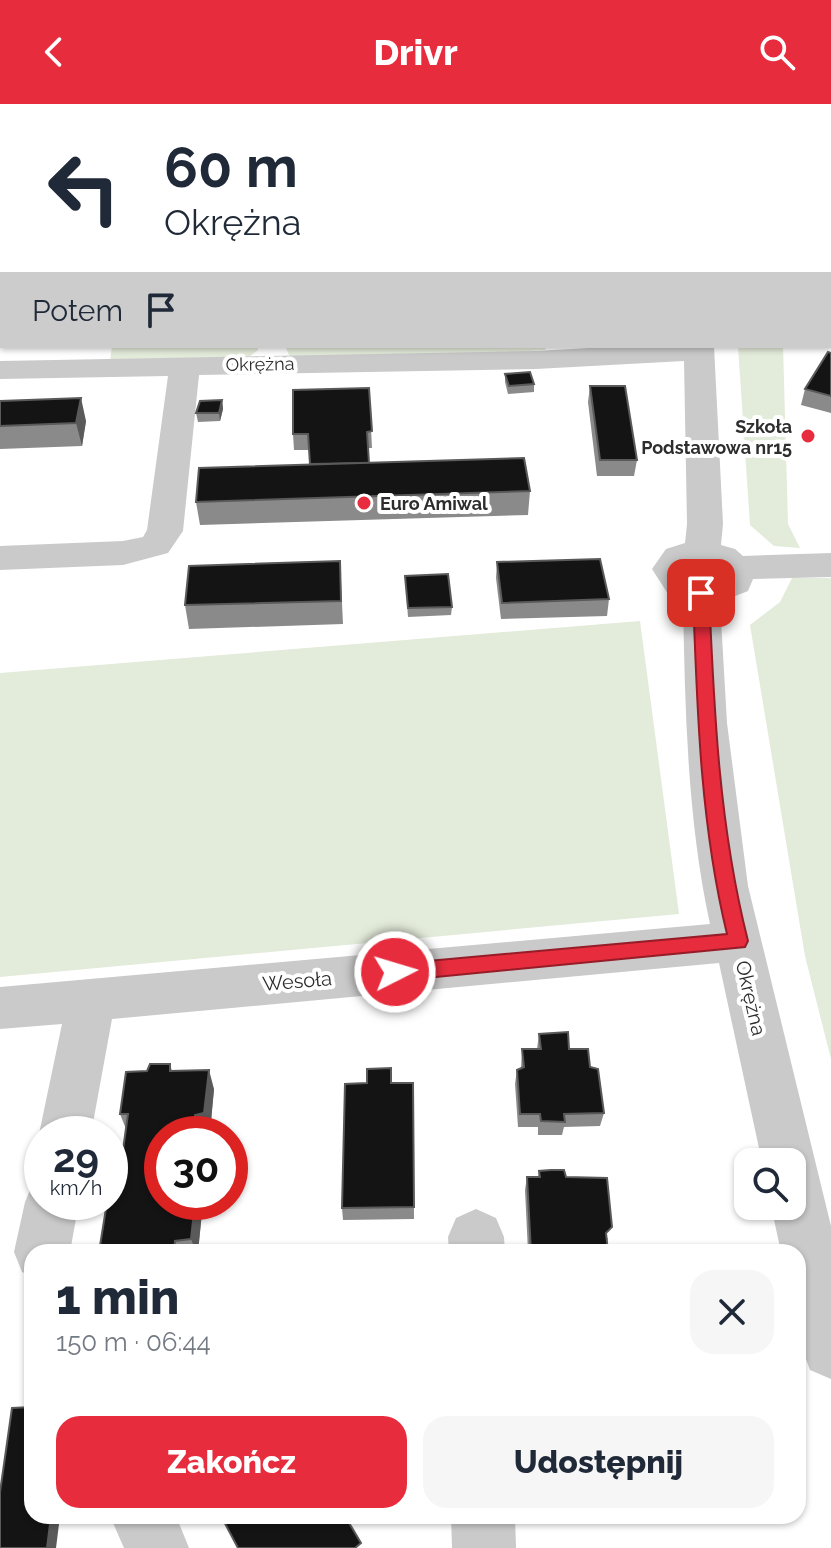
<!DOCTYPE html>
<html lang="pl">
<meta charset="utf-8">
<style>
body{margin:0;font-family:Raleway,sans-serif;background:#f6f6f7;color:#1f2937;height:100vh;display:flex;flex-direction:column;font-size:30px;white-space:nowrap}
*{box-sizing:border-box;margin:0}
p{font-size:26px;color:#747a83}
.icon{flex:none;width:44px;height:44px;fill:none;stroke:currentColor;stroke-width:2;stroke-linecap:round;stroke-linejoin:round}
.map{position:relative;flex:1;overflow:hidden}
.sheet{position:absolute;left:24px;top:1140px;width:782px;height:280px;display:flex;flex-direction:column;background:#fff;border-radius:24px;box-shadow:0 2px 6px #0004}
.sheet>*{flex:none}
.hud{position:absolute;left:0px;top:0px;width:832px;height:244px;box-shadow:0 2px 6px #0004;background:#fff;color:#1f2937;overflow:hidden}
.tools{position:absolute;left:734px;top:1044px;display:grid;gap:16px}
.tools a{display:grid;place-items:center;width:72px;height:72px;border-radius:16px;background:#fff;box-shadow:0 2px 6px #0004;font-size:40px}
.speed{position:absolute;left:24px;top:1012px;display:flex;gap:16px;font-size:40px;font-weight:700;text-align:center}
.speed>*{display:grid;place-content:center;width:104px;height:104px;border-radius:50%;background:#fff;box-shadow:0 2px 6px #0004;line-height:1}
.speed small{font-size:20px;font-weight:400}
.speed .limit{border:12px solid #d22;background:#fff;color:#111}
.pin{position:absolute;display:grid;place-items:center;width:68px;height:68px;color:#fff;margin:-34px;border-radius:16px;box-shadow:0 4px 12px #0006}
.me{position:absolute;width:88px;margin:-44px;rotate:85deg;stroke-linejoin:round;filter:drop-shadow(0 0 6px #0008)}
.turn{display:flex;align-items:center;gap:28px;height:168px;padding:0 32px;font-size:36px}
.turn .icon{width:104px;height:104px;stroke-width:2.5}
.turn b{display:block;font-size:56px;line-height:68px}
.then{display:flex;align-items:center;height:76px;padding:0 32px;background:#0003;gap:16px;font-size:30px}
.round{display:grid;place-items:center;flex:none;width:84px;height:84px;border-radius:24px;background:#f6f6f7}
.summary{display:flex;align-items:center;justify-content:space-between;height:136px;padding:0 32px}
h1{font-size:48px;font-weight:800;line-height:60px}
.button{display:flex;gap:16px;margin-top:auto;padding:16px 32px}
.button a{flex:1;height:92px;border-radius:24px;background:#e72c3d;color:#fff;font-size:32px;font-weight:800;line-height:92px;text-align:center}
.button a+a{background:#f6f6f7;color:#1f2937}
header{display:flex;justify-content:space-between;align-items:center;height:104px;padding:0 32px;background:#e72c3d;color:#fff;font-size:36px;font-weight:800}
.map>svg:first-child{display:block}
.green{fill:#e3ebda}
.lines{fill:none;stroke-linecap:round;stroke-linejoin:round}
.minor{fill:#cacaca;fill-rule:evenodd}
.wall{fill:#8a8a8a}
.shaded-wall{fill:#5a5a5a}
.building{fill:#141414;stroke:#5a5a5a;stroke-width:2}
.route{fill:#e72c3d;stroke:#961d28;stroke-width:2}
.poi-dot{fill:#e72c3d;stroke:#fff;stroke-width:3}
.labels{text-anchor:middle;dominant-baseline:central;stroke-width:8;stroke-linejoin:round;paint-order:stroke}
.far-street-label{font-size:18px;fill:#2d2d2d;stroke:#fff}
.far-poi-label{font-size:18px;font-weight:bold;fill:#2d2d2d;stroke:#fff;text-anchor:end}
.street-label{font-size:20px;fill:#2d2d2d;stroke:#fff}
</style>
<header><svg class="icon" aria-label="back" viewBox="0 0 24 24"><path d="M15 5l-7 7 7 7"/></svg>Drivr<svg class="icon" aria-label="search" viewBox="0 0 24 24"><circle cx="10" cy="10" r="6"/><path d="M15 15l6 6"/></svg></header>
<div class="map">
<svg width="831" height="1444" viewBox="0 0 831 1444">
<rect width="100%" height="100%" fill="#fff"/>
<!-- green -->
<g class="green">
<path d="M112,242H258V246L248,254L110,257Z"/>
<path d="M285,242H547L545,246L513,248L290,253Z"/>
<path d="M738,242H783L788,420L800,444L774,442L750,421Z"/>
<path d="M792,474H831V955L805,852L750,521L780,498Z"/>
<path d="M640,517L679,810L0,873V569Z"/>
</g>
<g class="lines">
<!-- minor -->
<g class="minor">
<path d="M585,0H609L583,2Z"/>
<path d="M687,0H711L712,2H688Z"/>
<path d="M624,242H714L723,420L721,441L735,445L743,452L831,449V473L753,475L748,487L720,498L727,619L748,782L831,1122V1275L810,1266C794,1228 798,1189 798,1148H781L771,1102H792V1058H762L719,859L112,915L91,1030H42V1038L39,1030L62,920L0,925V883L710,820C687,714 685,604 683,496L668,490L652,465L666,445L685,439L687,420L684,257L536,265L199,271L183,427L168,449L123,461L0,466V442L123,437L143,433L147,426L168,272L0,275V257L536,247ZM701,459L716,468V473C705,479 695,476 688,465Z"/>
<path d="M42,1075V1098H79L70,1148H32V1172L22,1168L14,1148L25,1098L33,1079Z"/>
<path d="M476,1105L496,1114L504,1133L505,1148H449L448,1133L456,1114Z"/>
<path d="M110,1412H176L189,1444H124Z"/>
<path d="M451,1412H515L516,1444H452Z"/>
</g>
</g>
<!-- wall -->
<g class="wall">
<path d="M481,0V2H324Z"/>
<rect x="516" y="0" width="43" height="2"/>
<path d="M831,0V40H830Z"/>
<path d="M831,249V309L801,301L805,285Z"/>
<path d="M505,270L534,280V288L508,290L505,278Z"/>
<path d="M590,282L637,356L634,372H597L588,298Z"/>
<path d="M369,284L372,344H368L369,359L530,387L528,411L200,421L196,398L310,360L309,346H294L293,330Z"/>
<path d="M222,296L223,305L220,317L198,318L196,309Z"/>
<path d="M0,297L86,317L82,342L0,345Z"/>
<path d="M340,457L343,520L189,525L185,501Z"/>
<path d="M497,458L609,495L607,512L501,515L496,474Z"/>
<path d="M405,472L452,503L451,511L408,513Z"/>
<path d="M539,930L569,945L590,963L604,1009L600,1022L564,1023L562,1031H538V1023H518L515,980L517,966L521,965L522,945H537Z"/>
<path d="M170,960L172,967L214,985L210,1028L201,1030H162L203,1098L198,1148H99L123,1046L126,1025L120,1010L147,967Z"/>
<path d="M392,979H413L414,1115L343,1116L342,1104Z"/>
<path d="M539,1067L566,1073L608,1135L607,1136L608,1148H528L525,1086L527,1073H538Z"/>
</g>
<!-- shaded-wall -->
<g class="shaded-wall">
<path d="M81,294L86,317L82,342L76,319Z"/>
<path d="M222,296L223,305L220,317L219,309Z"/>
<path d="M209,966L214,985L210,1028L193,1030L195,1011Z"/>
<path d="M195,1098H203L198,1148H196L191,1135Z"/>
<path d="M175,1137L179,1148H174Z"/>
<path d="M51,1412H60L56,1444H47Z"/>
</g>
<!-- building -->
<g class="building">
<rect x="193" y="0" width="23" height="2"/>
<rect x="239" y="0" width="45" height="2"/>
<path d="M324,0H481L419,2H324Z"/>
<path d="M529,0H558V2Z"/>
<rect x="604" y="0" width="46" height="2"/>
<path d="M813,0H831V14L830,2H811Z"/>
<path d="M828,248L831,249V292L805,285Z"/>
<path d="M530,268L534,280L509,282L505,270Z"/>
<path d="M590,282H625L637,356H600Z"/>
<path d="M369,284L372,327L367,328L369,359L310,360L308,330H293V286Z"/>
<path d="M81,294L76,319L0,322V297Z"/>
<path d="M222,296L219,309H196L200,297Z"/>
<path d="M524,354L530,387L196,398L199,364Z"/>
<path d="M600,455L609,495L502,499L497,458Z"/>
<path d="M340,457L341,497L185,501L189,462Z"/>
<path d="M448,470L452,503L408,504L405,472Z"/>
<path d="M568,928L569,945H588L590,963L598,965L604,1009L564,1010L565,1018L541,1017L540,1010H520L517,966L524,963L522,945H541L539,930Z"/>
<path d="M150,960H170V967L209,966L204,1009L195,1011L193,1030H162V1098H195L191,1135L175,1137L174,1148H99L107,1098H110V1078L115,1046H123L128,1010H120L126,968L147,967Z"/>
<path d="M391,964V979H413L414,1103L342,1104L345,980L367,979V965Z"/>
<path d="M551,1066H564L566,1073L607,1074L612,1123L606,1129L608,1148H531L527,1073H540L539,1067Z"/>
<path d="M32,1303V1412H51L47,1444H0V1388L12,1304Z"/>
<path d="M221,1412H345L361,1439L355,1444H238Z"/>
</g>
<!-- route -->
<path class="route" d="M701,484L709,489C714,606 719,723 748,837L745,843L395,877L388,874L385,868L388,862L395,860L727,830C700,719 697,603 693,489Z"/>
<!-- markers -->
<g class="poi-dot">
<circle cx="808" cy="332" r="8"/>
<circle cx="364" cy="399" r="8"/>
</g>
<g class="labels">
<!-- far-street labels -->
<g class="far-street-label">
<text transform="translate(260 260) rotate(-1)">Okrężna</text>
</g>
<!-- far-poi labels -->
<g class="far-poi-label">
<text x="792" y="322">Szkoła<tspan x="792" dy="21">Podstawowa nr15</tspan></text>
<text x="380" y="399" text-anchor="start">Euro Amiwal</text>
</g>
<!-- street labels -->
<g class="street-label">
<text transform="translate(297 877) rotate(-5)">Wesoła</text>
<text transform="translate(751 894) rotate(77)">Okrężna</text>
</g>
</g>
</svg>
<div class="tools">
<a><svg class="icon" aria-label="search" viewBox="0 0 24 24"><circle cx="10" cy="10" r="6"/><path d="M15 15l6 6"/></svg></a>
</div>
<div class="speed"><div>29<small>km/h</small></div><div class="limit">30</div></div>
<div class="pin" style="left:701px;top:489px;background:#d93025"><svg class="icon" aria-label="arrive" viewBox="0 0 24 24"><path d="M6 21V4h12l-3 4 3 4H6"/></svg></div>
<svg class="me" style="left:395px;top:868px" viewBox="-20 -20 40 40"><circle r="17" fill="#e72c3d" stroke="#fff" stroke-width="3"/><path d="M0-11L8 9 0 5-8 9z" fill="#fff"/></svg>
<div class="hud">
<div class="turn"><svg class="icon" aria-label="left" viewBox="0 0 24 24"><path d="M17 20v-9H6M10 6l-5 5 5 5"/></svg><div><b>60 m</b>Okrężna</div></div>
<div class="then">Potem<svg class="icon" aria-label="arrive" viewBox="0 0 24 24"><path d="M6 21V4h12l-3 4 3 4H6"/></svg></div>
</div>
<section class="sheet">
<div class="summary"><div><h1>1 min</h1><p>150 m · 06:44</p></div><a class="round"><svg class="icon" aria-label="close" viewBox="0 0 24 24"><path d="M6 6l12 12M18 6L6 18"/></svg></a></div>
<div class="button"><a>Zakończ</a><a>Udostępnij</a></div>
</section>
</div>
